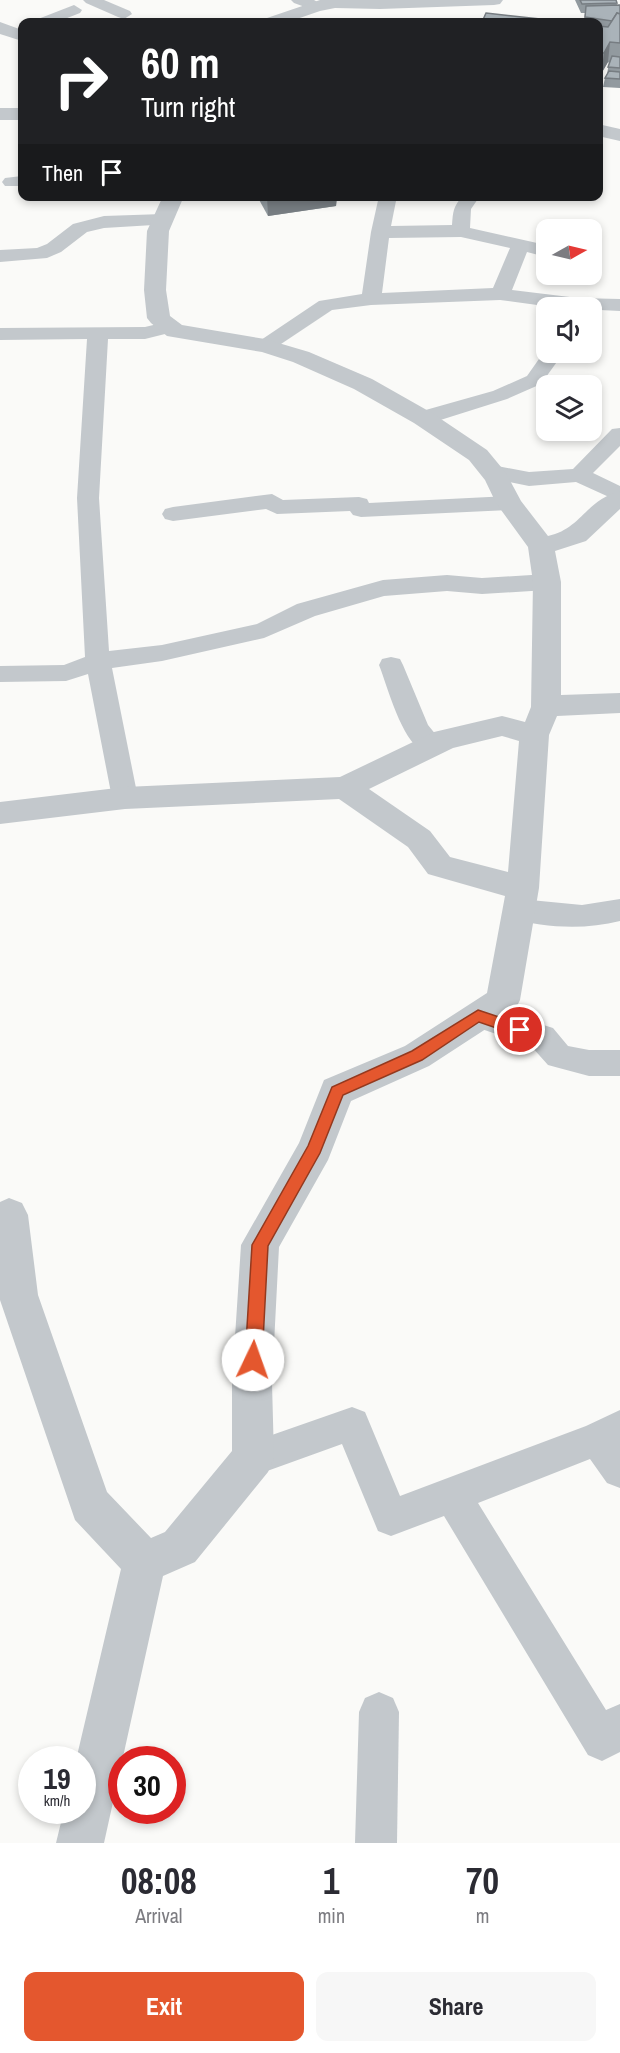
<!DOCTYPE html>
<style>
body{margin:0;font-family:"Archivo Narrow",sans-serif;background:#f7f7f7;color:#2b2b33;height:100vh;display:flex;flex-direction:column;font-size:22px;white-space:nowrap}
*{box-sizing:border-box;margin:0}
p{font-size:20px;color:#7c7c81}
.icon{flex:none;width:33px;height:33px;fill:none;stroke:currentColor;stroke-width:2;stroke-linecap:round;stroke-linejoin:round}
.map{position:relative;height:1843px;overflow:hidden}
.side{display:flex;flex-direction:column;background:#fff;flex:1}
.side>*{flex:none}
.banner{position:absolute;left:18px;top:18px;width:585px;height:183px;border-radius:12px;box-shadow:0 3px 9px #0003;background:#202124;color:#fff;overflow:hidden}
.needle{width:39px;rotate:82deg}
.controls{position:absolute;left:536px;top:219px;display:grid;gap:12px}
.controls a{display:grid;place-items:center;width:66px;height:66px;border-radius:12px;background:#fff;box-shadow:0 3px 9px #0003;font-size:30px}
.speed{position:absolute;left:18px;top:1746px;display:flex;gap:12px;font-size:30px;font-weight:700;text-align:center}
.speed>*{display:grid;place-content:center;width:78px;height:78px;border-radius:50%;background:#fff;box-shadow:0 3px 9px #0003;line-height:1}
.speed small{font-size:15px;font-weight:400}
.speed .limit{border:9px solid #d22;background:#fff;color:#111}
.pin{position:absolute;display:grid;place-items:center;width:51px;height:51px;color:#fff;margin:-26px;border:3px solid #fff;border-radius:50%;box-shadow:0 2px 6px #0007}
.me{position:absolute;width:66px;margin:-33px;rotate:3deg;stroke-linejoin:round;filter:drop-shadow(0 0 4px #0008)}
.turn{display:flex;align-items:center;gap:21px;height:126px;padding:0 24px;font-size:27px}
.turn .icon{width:78px;height:78px;stroke-width:2.5}
.turn b{display:block;font-size:42px;line-height:51px}
.then{display:flex;align-items:center;height:57px;padding:0 24px;background:#0003;gap:12px;font-size:22px}
.eta{display:flex;justify-content:space-evenly;align-items:center;height:102px;text-align:center}
.eta b{font-size:36px;font-weight:800;line-height:42px}
.action{display:flex;gap:12px;margin-top:auto;padding:12px 24px}
.action a{flex:1;height:69px;border-radius:12px;background:#e4572e;color:#fff;font-size:24px;font-weight:800;line-height:69px;text-align:center}
.action a+a{background:#f7f7f7;color:#2b2b33}
.map>svg:first-child{display:block}
.lines{fill:none;stroke-linecap:round;stroke-linejoin:round}
.service{fill:#c3c8cc;fill-rule:evenodd}
.minor{fill:#c3c8cc;fill-rule:evenodd}
.wall{fill:#929a9f}
.shaded-wall{fill:#777d82}
.building{fill:#aab3b9;stroke:#777d82;stroke-width:1.5}
.route{fill:#e4572e;stroke:#94391e;stroke-width:1.5}
</style>
<div class="map">
<svg width="620" height="1843" viewBox="0 0 620 1843">
<rect width="100%" height="100%" fill="#fafaf8"/>
<g class="lines">
<!-- service -->
<g class="service">
<path d="M83,0H104L130,11L132,14L124,19L118,17L86,3Z"/>
<path d="M291,0H314L324,6L316,11L294,3Z"/>
<path d="M74,5L82,10L80,13L57,22H36L38,19Z"/>
<path d="M22,176V186H5L2,182L5,178Z"/>
<path d="M379,196H397L391,226L452,225C453,212 453,206 463,196H480L471,209L470,228L546,245V257L527,252L512,290L578,298L620,299V311L559,308L500,300L371,305L332,310L272,350H258L255,346L258,342L319,301L362,294L371,232ZM461,237L510,248L493,288L382,293L389,238Z"/>
<path d="M163,214L170,216L172,220L170,224L104,228L87,232L61,252L47,258L0,262V250L37,248L47,244L73,224L104,216Z"/>
<path d="M170,321L177,323L180,327L177,331L145,339H108L99,498L109,651L162,645L257,624L297,604L383,580L447,575L482,578L547,574L555,577L559,582L555,587L547,590L482,594L447,591L384,596L315,616L264,638L162,661L112,668L138,798L134,805L125,808L116,805L112,798L88,674L66,681L0,682V666L64,665L85,657L77,498L87,339L0,340V328L145,327Z"/>
<path d="M546,349V352H564L541,384L507,399L431,423L423,424L415,423L412,418L415,413L493,391L527,376Z"/>
<path d="M620,428V446L593,473L620,486V502L576,482L529,486L484,477L481,472L484,467L492,465L529,472L573,469L612,429Z"/>
<path d="M272,494L283,500L359,497L367,499L369,503L509,496L517,498L520,503L517,508L509,510L361,517L353,515L350,511L277,514L266,509L173,521L165,519L162,514L165,509L173,507Z"/>
<path d="M391,657L400,659L403,665L428,725L445,746L441,752C435,754 429,756 423,752C401,739 388,688 379,665L382,659Z"/>
<path d="M520,899L582,905L620,899V921C585,930 544,928 510,918L506,910L510,902Z"/>
<path d="M478,1004L553,1028L568,1046L589,1050H620V1076H589L559,1068L548,1065L531,1046L467,1024L463,1016L467,1008Z"/>
<path d="M352,1407L365,1412L400,1496L586,1426L620,1410V1488L607,1483L590,1459L478,1503L606,1710L620,1704V1752L602,1761L588,1755L444,1516L391,1536L378,1531L342,1444L253,1476L240,1470L235,1458L240,1446Z"/>
<path d="M379,1692L393,1698L399,1712L397,1843H355L359,1712L365,1698Z"/>
</g>
<!-- minor -->
<g class="minor">
<path d="M320,0H503L500,4L494,5L380,9L335,8L320,11L288,22H264L267,18Z"/>
<path d="M0,22L22,30V41L0,34Z"/>
<rect x="0" y="108" width="22" height="12"/>
<path d="M598,124L620,129V141L598,136Z"/>
<path d="M163,196H184L169,231L166,290L170,316L182,325L265,339L309,352L372,379L432,413L487,450L506,473L521,501L548,536C581,529 586,500 620,491V509L586,541L555,551L561,582V695L620,693V713L557,716L549,735L539,888L520,1000L515,1010L429,1066L351,1101L328,1160L279,1247L272,1383L274,1458L268,1472L195,1562L163,1576L104,1843H56L64,1810H82V1760H76L121,1569L75,1520L0,1300V1202L9,1198L22,1203L28,1215L38,1295L107,1492L151,1538L165,1532L232,1451V1383L241,1245L299,1143L324,1080L405,1046L487,993L505,896L428,874L408,847L339,799L125,809L0,824V802L125,787L340,777L434,732L502,716L525,722L531,707L533,582L528,547L496,503L485,480L469,460L414,423L354,389L293,362L262,352L167,336L151,323L147,318L144,290L147,231ZM502,736L519,741L508,872L450,857L430,831L369,789L453,748Z"/>
</g>
</g>
<!-- wall -->
<g class="wall">
<path d="M575,0H616L617,5H620V88L603,87L605,78L607,74L609,63L608,62L601,74L598,73V22H584L585,13H581Z"/>
<path d="M257,196H337L336,206L268,216Z"/>
</g>
<!-- shaded-wall -->
<g class="shaded-wall">
<path d="M610,42L608,62L601,74L604,53Z"/>
<path d="M267,196H337L336,206L268,216Z"/>
</g>
<!-- building -->
<g class="building">
<path d="M580,0H616L617,3L582,4Z"/>
<path d="M620,5V14L617,13L612,21L585,17L586,6Z"/>
<path d="M486,13L568,22H482Z"/>
<path d="M617,13L620,14V43L610,42L604,53H598V26L608,27Z"/>
<path d="M612,56L620,57V68L608,67Z"/>
<path d="M609,71L620,72V79L605,78Z"/>
</g>
<!-- route -->
<path class="route" d="M478,1010L526,1026L528,1030L526,1034L520,1036L479,1022L422,1060L343,1095L320,1153L268,1246L262,1360L259,1365L253,1368L247,1365L245,1360L252,1245L308,1146L332,1087L412,1051Z"/>
</svg>
<div class="controls">
<a><svg class="needle" viewBox="-14 -14 28 28"><path d="M0-13l5 13h-10z" fill="#e53935"/><path d="M0 13l5-13h-10z" fill="#7c7c81"/></svg></a>
<a><svg class="icon" aria-label="sound" viewBox="0 0 24 24"><path d="M4 9h4l5-4v14l-5-4H4zM17 9q2 3 0 6"/></svg></a>
<a><svg class="icon" aria-label="layers" viewBox="0 0 24 24"><path d="M12 4l9 5-9 5-9-5zM3 14l9 5 9-5"/></svg></a>
</div>
<div class="speed"><div>19<small>km/h</small></div><div class="limit">30</div></div>
<div class="pin" style="left:520px;top:1030px;background:#d93025"><svg class="icon" aria-label="arrive" viewBox="0 0 24 24"><path d="M6 21V4h12l-3 4 3 4H6"/></svg></div>
<svg class="me" style="left:253px;top:1360px" viewBox="-20 -20 40 40"><circle r="19" fill="#fff"/><path d="M0-13L10 11 0 6-10 11z" fill="#e4572e"/></svg>
<div class="banner">
<div class="turn"><svg class="icon" aria-label="right" viewBox="0 0 24 24"><path d="M7 20v-9h11M14 6l5 5-5 5"/></svg><div><b>60 m</b>Turn right</div></div>
<div class="then">Then<svg class="icon" aria-label="arrive" viewBox="0 0 24 24"><path d="M6 21V4h12l-3 4 3 4H6"/></svg></div>
</div>
</div>
<section class="side">
<div class="eta">
<div><b>08:08</b><p>Arrival</p></div>
<div><b>1</b><p>min</p></div>
<div><b>70</b><p>m</p></div>
</div>
<div class="action"><a>Exit</a><a>Share</a></div>
</section>
